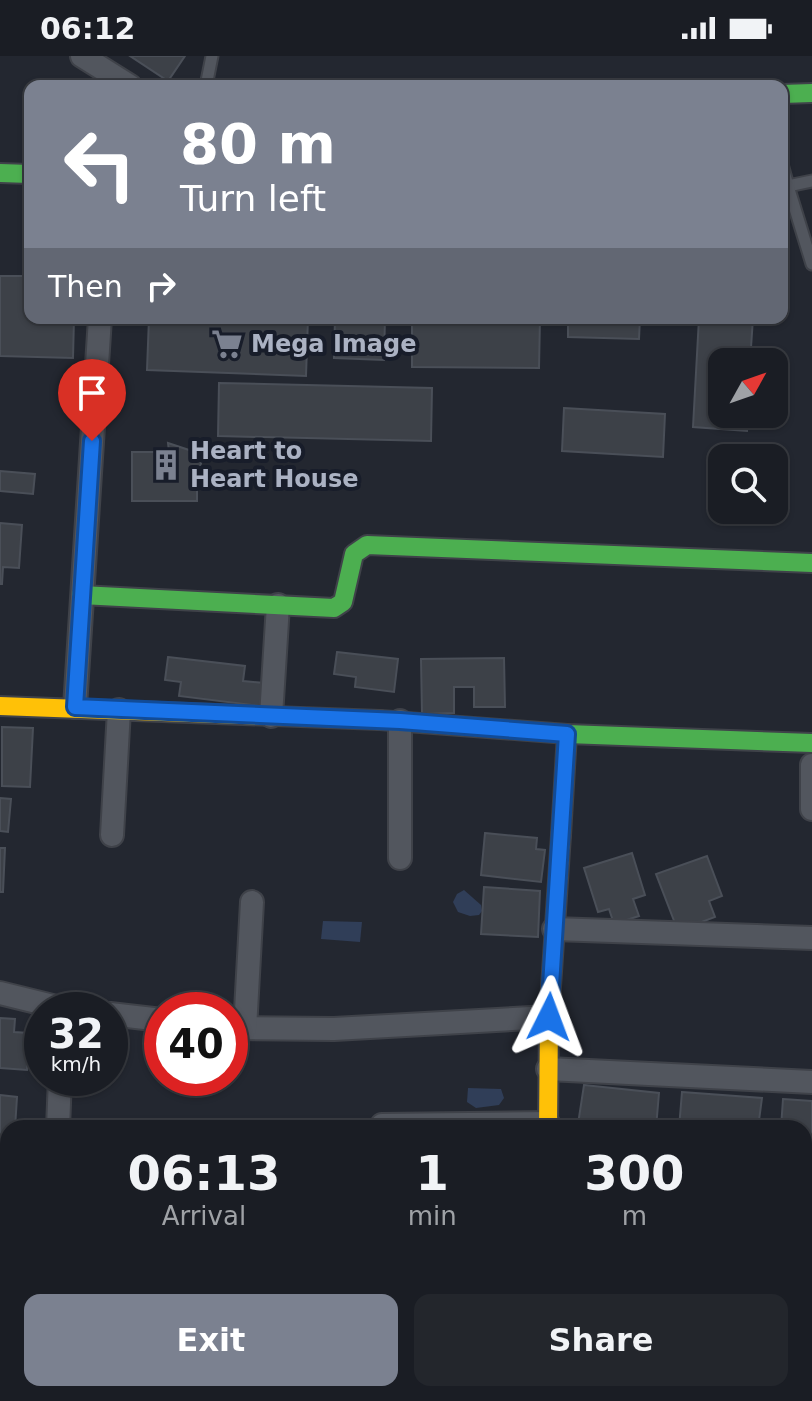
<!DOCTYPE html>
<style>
body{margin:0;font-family:"DejaVu Sans",sans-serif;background:#23262c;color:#f1f3f6;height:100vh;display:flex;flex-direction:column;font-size:30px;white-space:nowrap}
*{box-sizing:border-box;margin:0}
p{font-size:26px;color:#9fa2a6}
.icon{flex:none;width:44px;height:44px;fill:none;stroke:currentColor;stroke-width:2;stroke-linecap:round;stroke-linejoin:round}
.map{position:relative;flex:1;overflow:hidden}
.panel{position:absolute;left:0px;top:1064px;width:812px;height:282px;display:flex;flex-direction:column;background:#1a1d24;border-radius:24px 24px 0 0;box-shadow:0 2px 6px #0004,0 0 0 2px #383b41}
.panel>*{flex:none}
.guide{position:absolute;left:24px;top:24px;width:764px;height:244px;border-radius:16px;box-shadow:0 2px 6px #0004,0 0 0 2px #383b41;background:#7b8190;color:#fff;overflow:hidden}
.needle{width:52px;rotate:50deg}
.buttons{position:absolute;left:708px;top:292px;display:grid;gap:16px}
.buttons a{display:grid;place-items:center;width:80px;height:80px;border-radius:16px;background:#1a1d24;box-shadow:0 2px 6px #0004,0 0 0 2px #383b41;font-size:40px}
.speed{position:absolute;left:24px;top:936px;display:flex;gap:16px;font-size:40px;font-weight:700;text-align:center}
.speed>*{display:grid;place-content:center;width:104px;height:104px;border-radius:50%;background:#1a1d24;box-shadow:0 2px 6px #0004,0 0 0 2px #383b41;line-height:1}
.speed small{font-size:20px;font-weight:400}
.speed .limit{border:12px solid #d22;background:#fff;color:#111}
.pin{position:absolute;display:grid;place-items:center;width:68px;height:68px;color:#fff;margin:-82px -34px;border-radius:50% 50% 50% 0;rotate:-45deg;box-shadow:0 0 8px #0007}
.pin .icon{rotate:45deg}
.me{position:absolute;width:88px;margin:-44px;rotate:3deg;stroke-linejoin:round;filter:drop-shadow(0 0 6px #0008)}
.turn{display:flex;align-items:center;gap:28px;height:168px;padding:0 24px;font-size:36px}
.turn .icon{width:104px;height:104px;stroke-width:2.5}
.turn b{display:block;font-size:56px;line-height:68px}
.then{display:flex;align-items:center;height:76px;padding:0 24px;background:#0003;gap:16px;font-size:30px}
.eta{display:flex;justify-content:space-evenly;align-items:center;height:136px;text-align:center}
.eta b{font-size:48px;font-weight:800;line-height:56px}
.cta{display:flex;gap:16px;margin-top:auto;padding:16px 24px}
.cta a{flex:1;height:92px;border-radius:16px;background:#7b8190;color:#fff;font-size:32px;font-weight:800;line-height:92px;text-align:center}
.cta a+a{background:#23262c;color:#f1f3f6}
.status{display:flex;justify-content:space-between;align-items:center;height:56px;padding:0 40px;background:#1a1d24;direction:ltr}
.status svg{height:22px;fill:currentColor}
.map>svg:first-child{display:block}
.water{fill:#303e58}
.building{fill:#3d4148;stroke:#4a4f58;stroke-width:2}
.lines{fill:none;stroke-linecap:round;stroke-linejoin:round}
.lane-casing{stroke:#3f4249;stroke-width:15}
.street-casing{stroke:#3f4249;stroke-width:26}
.fast-casing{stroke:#3f4249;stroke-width:22}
.slow-casing{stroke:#3f4249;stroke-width:22}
.lane{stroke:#52565e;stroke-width:11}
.street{stroke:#52565e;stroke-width:22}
.fast{stroke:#4caf50;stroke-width:18}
.slow{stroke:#ffc107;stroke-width:18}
.route-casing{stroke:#114b97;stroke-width:20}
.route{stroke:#1a73e8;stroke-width:14}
.labels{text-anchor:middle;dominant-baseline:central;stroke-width:8;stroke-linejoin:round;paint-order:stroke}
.poi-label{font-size:24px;font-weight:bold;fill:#abb2c3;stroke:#181d2a;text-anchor:start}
</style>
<div class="status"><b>06:12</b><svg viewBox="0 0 49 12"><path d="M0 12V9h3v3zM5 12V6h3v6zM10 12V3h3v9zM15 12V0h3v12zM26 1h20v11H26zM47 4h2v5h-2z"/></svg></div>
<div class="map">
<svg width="812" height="1345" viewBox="0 0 812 1345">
<rect width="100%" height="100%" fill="#232730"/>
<!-- water -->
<g class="water">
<path d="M464,834L481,849L482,855L479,859L470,860L458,856L453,846L457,838Z"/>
<path d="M323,865L362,866L360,886L321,883Z"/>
<path d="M468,1032L501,1033L504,1042L499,1049L476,1052L467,1046Z"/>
</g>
<!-- building -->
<g class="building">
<path d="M130,0H185L168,25Z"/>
<path d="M0,220H30V262H74L73,302L0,300Z"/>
<path d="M149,262H308L306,320L147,314Z"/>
<path d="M335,262H385L384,304L334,302Z"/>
<path d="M412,262H540L539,312L412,311Z"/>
<path d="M568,262H640L639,283L568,281Z"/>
<path d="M699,262H753L750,306H722V358H748L747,375L693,371Z"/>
<path d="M219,327L432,332L431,385L218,380Z"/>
<path d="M564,352L665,358L663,401L562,395Z"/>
<path d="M168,387L204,399L197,419V445H132V396H169Z"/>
<path d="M0,415L35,418L33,438L0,435Z"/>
<path d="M0,467L22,469L19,512L3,511L2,528H0Z"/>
<path d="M337,596L398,603L394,636L355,631L356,621L334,618Z"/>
<path d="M168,601L245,610L243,625L264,627L261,650L179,640L181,626L165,624Z"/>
<path d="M504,602L505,651H474V631H454V657L422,658L421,603Z"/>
<path d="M2,671L33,672L30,731L2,730Z"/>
<path d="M0,742L11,743L8,776L0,775Z"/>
<path d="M485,777L537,782L536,793L545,794L541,826L481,819Z"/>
<path d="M0,792H5L3,836H0Z"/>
<path d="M632,797L645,839L633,843L639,860L614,868L609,853L598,856L584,812Z"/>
<path d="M707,800L722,840L709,845L715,861L678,875L656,818Z"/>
<path d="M484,831L540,835L538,881L481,878Z"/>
<path d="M0,962L15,963L14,976L29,977L27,1014L0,1012Z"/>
<path d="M584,1029L659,1037L656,1072L578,1068Z"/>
<path d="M682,1036L762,1042L758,1072H679Z"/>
<path d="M0,1039L17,1041L15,1072H8V1113L0,1112Z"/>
<path d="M783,1043L812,1045V1083L804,1082V1072H781Z"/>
<path d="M0,1143L8,1144L6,1208H0Z"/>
<rect x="804" y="1188" width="8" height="42"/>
<path d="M812,1313V1333L804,1317Z"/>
<path d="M93,1338H133L132,1345H93Z"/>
<path d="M684,1338H757V1341Z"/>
</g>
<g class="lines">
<defs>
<g id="lane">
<path d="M206,30L212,0"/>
<path d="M782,108L788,130L812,125"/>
<path d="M788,130L812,208"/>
</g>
<g id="street">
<path d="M82,0L130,30"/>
<path d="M75,651L100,262"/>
<path d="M271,660L278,549"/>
<path d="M812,709V753"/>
<path d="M112,779L119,654"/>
<path d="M400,802V665"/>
<path d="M554,873L812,882"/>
<path d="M0,937L69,954"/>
<path d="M110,958L162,964"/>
<path d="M230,972L334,973L549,961"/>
<path d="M245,973L252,846"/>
<path d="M548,1013L812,1026"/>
<path d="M382,1069L548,1067"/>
<path d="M58,1072L60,1022"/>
<path d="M804,1270H812"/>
<path d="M43,1345L44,1338"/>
</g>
<g id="fast">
<path d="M782,38L812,37"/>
<path d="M0,117L30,118"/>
<path d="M81,539L334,552L343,546L354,498L367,489L812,507"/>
<path d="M380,664L567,678L812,687"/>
<path d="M561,779L567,678"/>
</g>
<g id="slow">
<path d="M0,650L380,664"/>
<path d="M548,1072L549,961L561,779"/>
</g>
</defs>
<!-- lane casing -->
<use href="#lane" class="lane-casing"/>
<!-- street casing -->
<use href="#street" class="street-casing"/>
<!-- fast casing -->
<use href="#fast" class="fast-casing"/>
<!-- slow casing -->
<use href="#slow" class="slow-casing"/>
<!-- lane -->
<use href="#lane" class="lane"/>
<!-- street -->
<use href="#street" class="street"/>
<!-- fast -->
<use href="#fast" class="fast"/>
<!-- slow -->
<use href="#slow" class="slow"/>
</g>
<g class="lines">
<defs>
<path id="route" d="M92,385L75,651L400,665L567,678L549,961"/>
</defs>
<!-- route casing -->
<use href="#route" class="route-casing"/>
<!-- route -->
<use href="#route" class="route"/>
</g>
<!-- icons -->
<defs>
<symbol id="supermarket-bare" viewBox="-9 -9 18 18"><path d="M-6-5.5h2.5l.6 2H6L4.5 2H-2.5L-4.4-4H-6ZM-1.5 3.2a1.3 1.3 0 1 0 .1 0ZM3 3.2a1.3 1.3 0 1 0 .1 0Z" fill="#7b8190" stroke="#181d2a" stroke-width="2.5" paint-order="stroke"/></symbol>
<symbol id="building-bare" viewBox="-9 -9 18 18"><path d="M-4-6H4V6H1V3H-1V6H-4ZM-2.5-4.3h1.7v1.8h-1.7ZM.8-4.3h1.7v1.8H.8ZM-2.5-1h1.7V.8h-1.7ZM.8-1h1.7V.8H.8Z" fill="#7b8190" stroke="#181d2a" stroke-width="2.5" paint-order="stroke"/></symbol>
</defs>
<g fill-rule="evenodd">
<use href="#supermarket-bare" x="205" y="266" width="44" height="44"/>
<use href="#building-bare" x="144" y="387" width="44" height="44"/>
</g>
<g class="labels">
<!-- poi labels -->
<g class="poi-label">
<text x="251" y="288">Mega Image</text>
<text x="190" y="395">Heart to<tspan x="190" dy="28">Heart House</tspan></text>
</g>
</g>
</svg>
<div class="buttons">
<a><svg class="needle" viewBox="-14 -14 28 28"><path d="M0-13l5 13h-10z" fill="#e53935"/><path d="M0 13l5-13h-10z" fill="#9fa2a6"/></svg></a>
<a><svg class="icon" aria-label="search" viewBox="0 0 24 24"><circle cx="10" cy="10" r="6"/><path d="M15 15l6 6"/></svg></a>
</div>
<div class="speed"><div>32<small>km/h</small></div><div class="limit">40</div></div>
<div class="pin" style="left:92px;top:385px;background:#d93025"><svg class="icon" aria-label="arrive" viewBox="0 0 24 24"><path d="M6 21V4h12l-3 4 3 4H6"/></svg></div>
<svg class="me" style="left:549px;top:961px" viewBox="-20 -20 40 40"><path d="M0-17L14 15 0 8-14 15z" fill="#1a73e8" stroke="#fff" stroke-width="4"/></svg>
<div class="guide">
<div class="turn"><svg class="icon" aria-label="left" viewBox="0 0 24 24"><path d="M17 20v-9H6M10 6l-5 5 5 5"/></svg><div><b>80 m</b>Turn left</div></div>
<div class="then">Then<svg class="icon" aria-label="right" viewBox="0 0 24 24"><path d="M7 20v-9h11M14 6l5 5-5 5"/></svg></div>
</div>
<section class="panel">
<div class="eta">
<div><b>06:13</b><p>Arrival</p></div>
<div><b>1</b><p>min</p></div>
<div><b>300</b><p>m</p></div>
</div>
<div class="cta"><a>Exit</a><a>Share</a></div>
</section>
</div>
